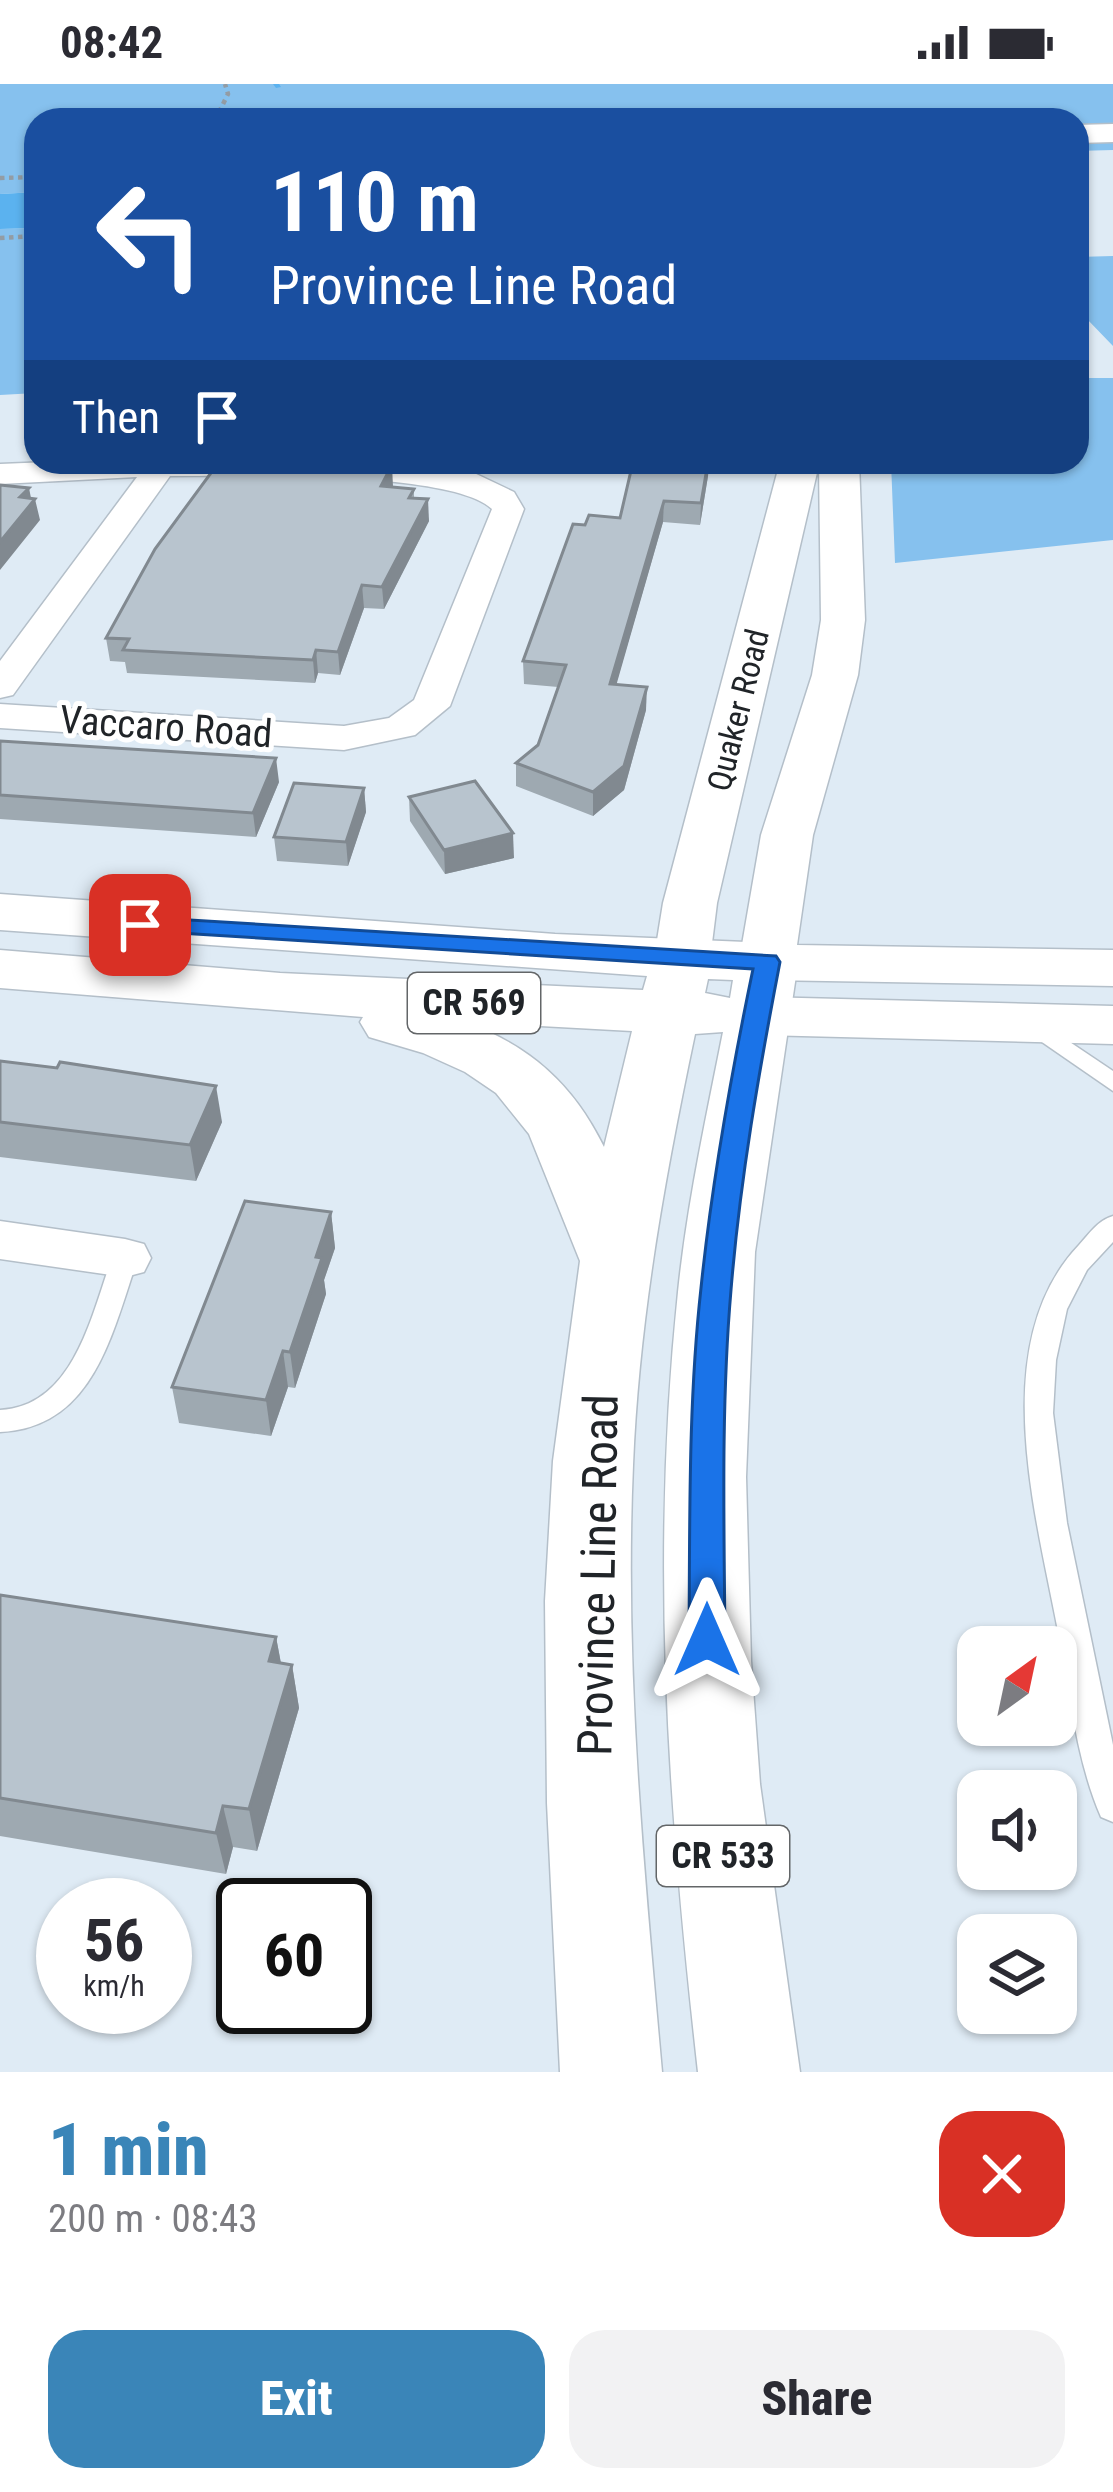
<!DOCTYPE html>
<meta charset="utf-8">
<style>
body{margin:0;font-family:"Roboto Condensed",sans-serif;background:#f2f2f3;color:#2b2b33;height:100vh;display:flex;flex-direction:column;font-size:45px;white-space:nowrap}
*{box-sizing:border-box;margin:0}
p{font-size:39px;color:#7c7c81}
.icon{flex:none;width:66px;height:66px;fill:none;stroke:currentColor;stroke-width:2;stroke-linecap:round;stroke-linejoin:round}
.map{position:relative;height:1988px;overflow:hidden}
.drawer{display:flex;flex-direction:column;background:#fff;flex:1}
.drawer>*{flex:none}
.top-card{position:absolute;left:24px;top:24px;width:1065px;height:366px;border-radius:36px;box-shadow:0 3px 9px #0004;background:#1a4fa0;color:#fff;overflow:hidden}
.needle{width:78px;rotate:33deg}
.buttons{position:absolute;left:957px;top:1542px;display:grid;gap:24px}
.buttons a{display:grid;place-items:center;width:120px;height:120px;border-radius:24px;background:#fff;box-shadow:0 3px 9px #0004;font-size:60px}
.speed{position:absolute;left:36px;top:1794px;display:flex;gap:24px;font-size:60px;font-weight:700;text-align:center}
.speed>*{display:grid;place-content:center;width:156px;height:156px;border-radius:50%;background:#fff;box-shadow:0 3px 9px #0004;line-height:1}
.speed small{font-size:30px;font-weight:400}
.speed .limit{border:6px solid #111;border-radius:18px;background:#fff;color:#111}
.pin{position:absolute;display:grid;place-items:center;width:102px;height:102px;color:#fff;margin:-51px;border-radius:24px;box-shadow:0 6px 18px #0006}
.me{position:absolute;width:132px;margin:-66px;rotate:0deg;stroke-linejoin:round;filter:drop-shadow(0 0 9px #0008)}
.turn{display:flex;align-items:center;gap:42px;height:252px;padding:0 48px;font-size:54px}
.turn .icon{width:156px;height:156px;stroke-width:2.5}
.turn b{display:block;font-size:84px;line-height:102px}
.then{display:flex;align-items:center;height:114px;padding:0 48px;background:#0003;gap:24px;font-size:45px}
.round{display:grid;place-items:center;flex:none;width:126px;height:126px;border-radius:36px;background:#f2f2f3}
.summary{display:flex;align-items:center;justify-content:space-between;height:204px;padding:0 48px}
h1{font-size:72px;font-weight:800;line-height:90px;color:#3a85b8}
.primary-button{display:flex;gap:24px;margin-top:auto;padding:24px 48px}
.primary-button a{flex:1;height:138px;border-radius:36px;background:#3a85b8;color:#fff;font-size:48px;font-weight:800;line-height:138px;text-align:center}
.primary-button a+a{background:#f2f2f3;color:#2b2b33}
.status{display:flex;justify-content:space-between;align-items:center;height:84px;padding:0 60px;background:#fff;direction:ltr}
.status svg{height:33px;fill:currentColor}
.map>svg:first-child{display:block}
.green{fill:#86c1ee}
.water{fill:#5bb2ef}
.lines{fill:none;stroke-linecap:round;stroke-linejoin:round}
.stream{fill:#5bb2ef;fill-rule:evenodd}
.service-casing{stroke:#b4bfc9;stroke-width:3}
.minor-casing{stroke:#b4bfc9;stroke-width:3}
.tertiary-casing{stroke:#b4bfc9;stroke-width:3}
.primary-casing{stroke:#b4bfc9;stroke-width:3}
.path{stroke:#939ca4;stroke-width:4.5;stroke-dasharray:4.5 4.5;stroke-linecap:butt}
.service{fill:#fff;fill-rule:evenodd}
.minor{fill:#fff;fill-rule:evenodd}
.tertiary{fill:#fff;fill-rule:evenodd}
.primary{fill:#fff;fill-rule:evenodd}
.wall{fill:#9ea9b1}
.shaded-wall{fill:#818990}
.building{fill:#b8c4ce;stroke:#818990;stroke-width:3}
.route{fill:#1a73e8;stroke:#114b97;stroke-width:3}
.labels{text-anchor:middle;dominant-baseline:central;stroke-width:10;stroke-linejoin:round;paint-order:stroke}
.far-street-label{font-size:33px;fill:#202428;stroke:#fff}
.shield{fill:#fff;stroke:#636668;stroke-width:3}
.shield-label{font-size:36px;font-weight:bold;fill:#202428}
.street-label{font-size:39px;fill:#202428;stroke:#fff}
.near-street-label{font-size:48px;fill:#202428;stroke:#fff}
</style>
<div class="status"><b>08:42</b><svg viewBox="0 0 49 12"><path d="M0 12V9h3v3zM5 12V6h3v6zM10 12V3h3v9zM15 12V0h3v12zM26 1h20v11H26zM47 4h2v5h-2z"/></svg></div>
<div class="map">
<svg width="1113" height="1988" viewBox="0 0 1113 1988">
<rect width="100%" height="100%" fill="#dfebf5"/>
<!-- green -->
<g class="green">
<path d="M0,0H1113V66L1077,67V36H36V108L0,110Z"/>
<path d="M36,144V309L0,311V145Z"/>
<path d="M1113,172V262L1086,234L1077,231V173Z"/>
<path d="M1077,294H1113V456L895,479L891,378H1077Z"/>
</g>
<!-- water -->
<path class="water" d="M36,108V144L0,145V110Z"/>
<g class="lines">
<!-- stream -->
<path class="stream" d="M273,0H279L281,3L276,4Z"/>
<defs>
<g id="service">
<path d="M1034,934L1113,987V1007L1026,947L1022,942L1026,937Z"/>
<path d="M1113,1132V1158L1087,1186L1067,1225L1056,1276L1053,1329L1067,1439L1113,1661V1738L1101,1733C1076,1676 1070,1608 1058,1547C1036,1430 986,1259 1079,1161C1089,1150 1098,1136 1113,1132Z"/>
<path d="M125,1164L134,1167L138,1174C112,1249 94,1344 0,1348V1326C74,1322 91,1232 112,1174L116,1167Z"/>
</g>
<g id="minor">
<path d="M49,378H349L472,388L514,408L524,425L450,622L415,651L344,666L0,644V620L344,642L389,634L414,616L492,425C451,386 234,392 170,392L13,611L0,614V577L137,393L0,400V380Z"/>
<path d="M0,1137L125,1155L144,1160L151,1174L144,1188L125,1193L0,1175Z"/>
</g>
<g id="tertiary">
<path d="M1113,40V58L1077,59V41Z"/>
<path d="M780,378H859L865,536L858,591L813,751L797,861L1113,866V902L767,896L747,890L739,878L761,751L812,591L821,536L819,380L717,819L710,875L702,887L682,893L662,887L654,875L663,819Z"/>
<path d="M759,913L1113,922V960L759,951L739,945L730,932L739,919Z"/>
</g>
<path id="primary" d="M0,810L555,850L767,859L789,864L798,878L755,1168L746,1393L751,1577L760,1700L800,1988H698C668,1721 650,1476 678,1208C687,1120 706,1034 723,948L695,950C665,1092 639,1235 633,1381C624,1584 644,1786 662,1988H560L547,1719L545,1517L553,1377L580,1177L529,1050L496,1009L465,988L423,969L369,953L360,938L363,933L0,904V866L280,889L643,906L647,892L0,846ZM708,895L733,896L730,914L705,909ZM466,938L632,947L604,1063C573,1000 531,963 466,938Z"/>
</defs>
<!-- service casing -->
<use href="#service" class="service-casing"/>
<!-- minor casing -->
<use href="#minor" class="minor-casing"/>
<!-- tertiary casing -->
<use href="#tertiary" class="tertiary-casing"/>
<!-- primary casing -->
<use href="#primary" class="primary-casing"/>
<!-- path -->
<g class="path">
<path d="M215,36L228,10L225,0"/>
<path d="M0,94L36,93"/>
<path d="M0,154L36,152"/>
</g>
<!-- service -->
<use href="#service" class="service"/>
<!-- minor -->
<use href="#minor" class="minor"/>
<!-- tertiary -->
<use href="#tertiary" class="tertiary"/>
<!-- primary -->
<use href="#primary" class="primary"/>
</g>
<!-- wall -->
<g class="wall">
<path d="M623,378H709L708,392L700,441L663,438L616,600L646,626L624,706L593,732L516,702V679L538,661L558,603L524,600L523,577L585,441L620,434L630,391Z"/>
<path d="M393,403L414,405V414L429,437L384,525L364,524L340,591L318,589L315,599L127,589L125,578L110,577L106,554Z"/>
<path d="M0,657L279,698L256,753L0,735Z"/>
<path d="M364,704L366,728L348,782L277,777L274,753Z"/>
<path d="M409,713L514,774L445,790L410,737Z"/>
<path d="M0,977L222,1038L196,1097L0,1073Z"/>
<path d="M331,1128L335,1164L324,1196L326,1210L295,1304L288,1303L271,1352L179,1339L172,1303Z"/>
<path d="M0,1511L276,1553L281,1579L292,1581L299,1624L257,1767L233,1763L226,1790L0,1752Z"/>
</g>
<!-- shaded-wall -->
<g class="shaded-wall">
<path d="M709,378L708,392L700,441L701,419Z"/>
<path d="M392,381L393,403L382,424L381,402Z"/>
<path d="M29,404L32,419L35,415L40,436L0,486V459L20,413Z"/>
<path d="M428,415L429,437L384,525L382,503Z"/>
<path d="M664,417L663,438L610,623V600Z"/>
<path d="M362,501L364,524L340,591L338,568Z"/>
<path d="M316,566L318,589L315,599L313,576Z"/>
<path d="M647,603L646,626L624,706L593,732V708Z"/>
<path d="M276,674L279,698L256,753L253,729Z"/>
<path d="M364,704L366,728L348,782L346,758Z"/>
<path d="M513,749L514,774L445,790L444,766Z"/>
<path d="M216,1002L222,1038L196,1097L190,1061Z"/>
<path d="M331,1128L335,1164L324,1196L326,1210L295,1304L290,1268L316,1173Z"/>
<path d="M283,1267L288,1303L271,1352L266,1316Z"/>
<path d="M276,1553L284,1596L269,1577Z"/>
<path d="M292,1581L299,1624L257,1767L249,1725Z"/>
<path d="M223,1722L233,1763L226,1790L216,1749Z"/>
</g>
<!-- building -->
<g class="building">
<path d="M219,378H303L392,381L381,402L414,405L409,414L428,415L382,503L362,501L338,568L316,566L313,576L123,566L129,555L106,554L155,465Z"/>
<path d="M633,378H708L701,419L664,417L610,600L647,603L624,682L593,708L516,679L538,661L566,581L523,577L573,440L585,441L589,431L620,434Z"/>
<path d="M0,401L29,404L20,413L35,415L0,458Z"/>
<path d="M0,657L276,674L253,729L0,711Z"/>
<path d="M475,697L513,749L444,766L409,713Z"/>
<path d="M294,699L364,704L346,758L274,753Z"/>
<path d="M0,977L57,984L60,978L216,1002L190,1061L0,1038Z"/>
<path d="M245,1117L331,1128L316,1173L322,1174L290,1268L283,1267L266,1316L172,1303Z"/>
<path d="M0,1511L276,1553L269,1577L292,1581L249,1725L223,1722L216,1749L0,1714Z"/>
</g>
<!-- route -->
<path class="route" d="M140,833L776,872L780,878C759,987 740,1096 731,1206C721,1322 724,1439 725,1556L719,1567L707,1571L694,1567L689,1556C690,1439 688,1321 701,1204C712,1097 731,991 753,885L131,846L128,841Z"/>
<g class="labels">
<!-- far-street labels -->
<g class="far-street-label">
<text transform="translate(738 626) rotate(-76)">Quaker Road</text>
</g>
<!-- shield labels -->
<g class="shield">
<rect x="408" y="889" width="132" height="60" rx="9"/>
<rect x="657" y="1742" width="132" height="60" rx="9"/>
</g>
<g class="shield-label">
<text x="474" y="919">CR 569</text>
<text x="723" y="1772">CR 533</text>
</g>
<!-- street labels -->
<g class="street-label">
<text transform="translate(166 643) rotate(4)">Vaccaro Road</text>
</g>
<!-- near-street labels -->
<g class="near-street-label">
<text transform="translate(598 1491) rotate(-89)">Province Line Road</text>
</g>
</g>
</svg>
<div class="buttons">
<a><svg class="needle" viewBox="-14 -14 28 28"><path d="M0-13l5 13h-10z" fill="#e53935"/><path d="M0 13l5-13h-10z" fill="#7c7c81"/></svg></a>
<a><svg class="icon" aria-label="sound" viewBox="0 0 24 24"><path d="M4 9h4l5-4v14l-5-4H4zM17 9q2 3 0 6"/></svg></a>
<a><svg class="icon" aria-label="layers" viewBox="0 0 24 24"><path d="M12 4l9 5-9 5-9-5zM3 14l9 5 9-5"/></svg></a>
</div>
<div class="speed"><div>56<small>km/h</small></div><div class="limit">60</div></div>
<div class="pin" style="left:140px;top:841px;background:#d93025"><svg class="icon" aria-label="arrive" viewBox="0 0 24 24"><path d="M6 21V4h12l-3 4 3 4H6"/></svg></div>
<svg class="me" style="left:707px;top:1556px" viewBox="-20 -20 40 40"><path d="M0-17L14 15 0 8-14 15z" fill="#1a73e8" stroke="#fff" stroke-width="4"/></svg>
<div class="top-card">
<div class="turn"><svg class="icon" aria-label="left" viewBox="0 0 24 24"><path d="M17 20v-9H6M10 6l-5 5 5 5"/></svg><div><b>110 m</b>Province Line Road</div></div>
<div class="then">Then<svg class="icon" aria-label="arrive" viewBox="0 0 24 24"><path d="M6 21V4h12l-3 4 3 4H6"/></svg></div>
</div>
</div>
<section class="drawer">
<div class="summary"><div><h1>1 min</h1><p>200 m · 08:43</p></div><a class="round" style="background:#d93025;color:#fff"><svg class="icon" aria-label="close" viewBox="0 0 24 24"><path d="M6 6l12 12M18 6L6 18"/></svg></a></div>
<div class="primary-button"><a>Exit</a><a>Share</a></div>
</section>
